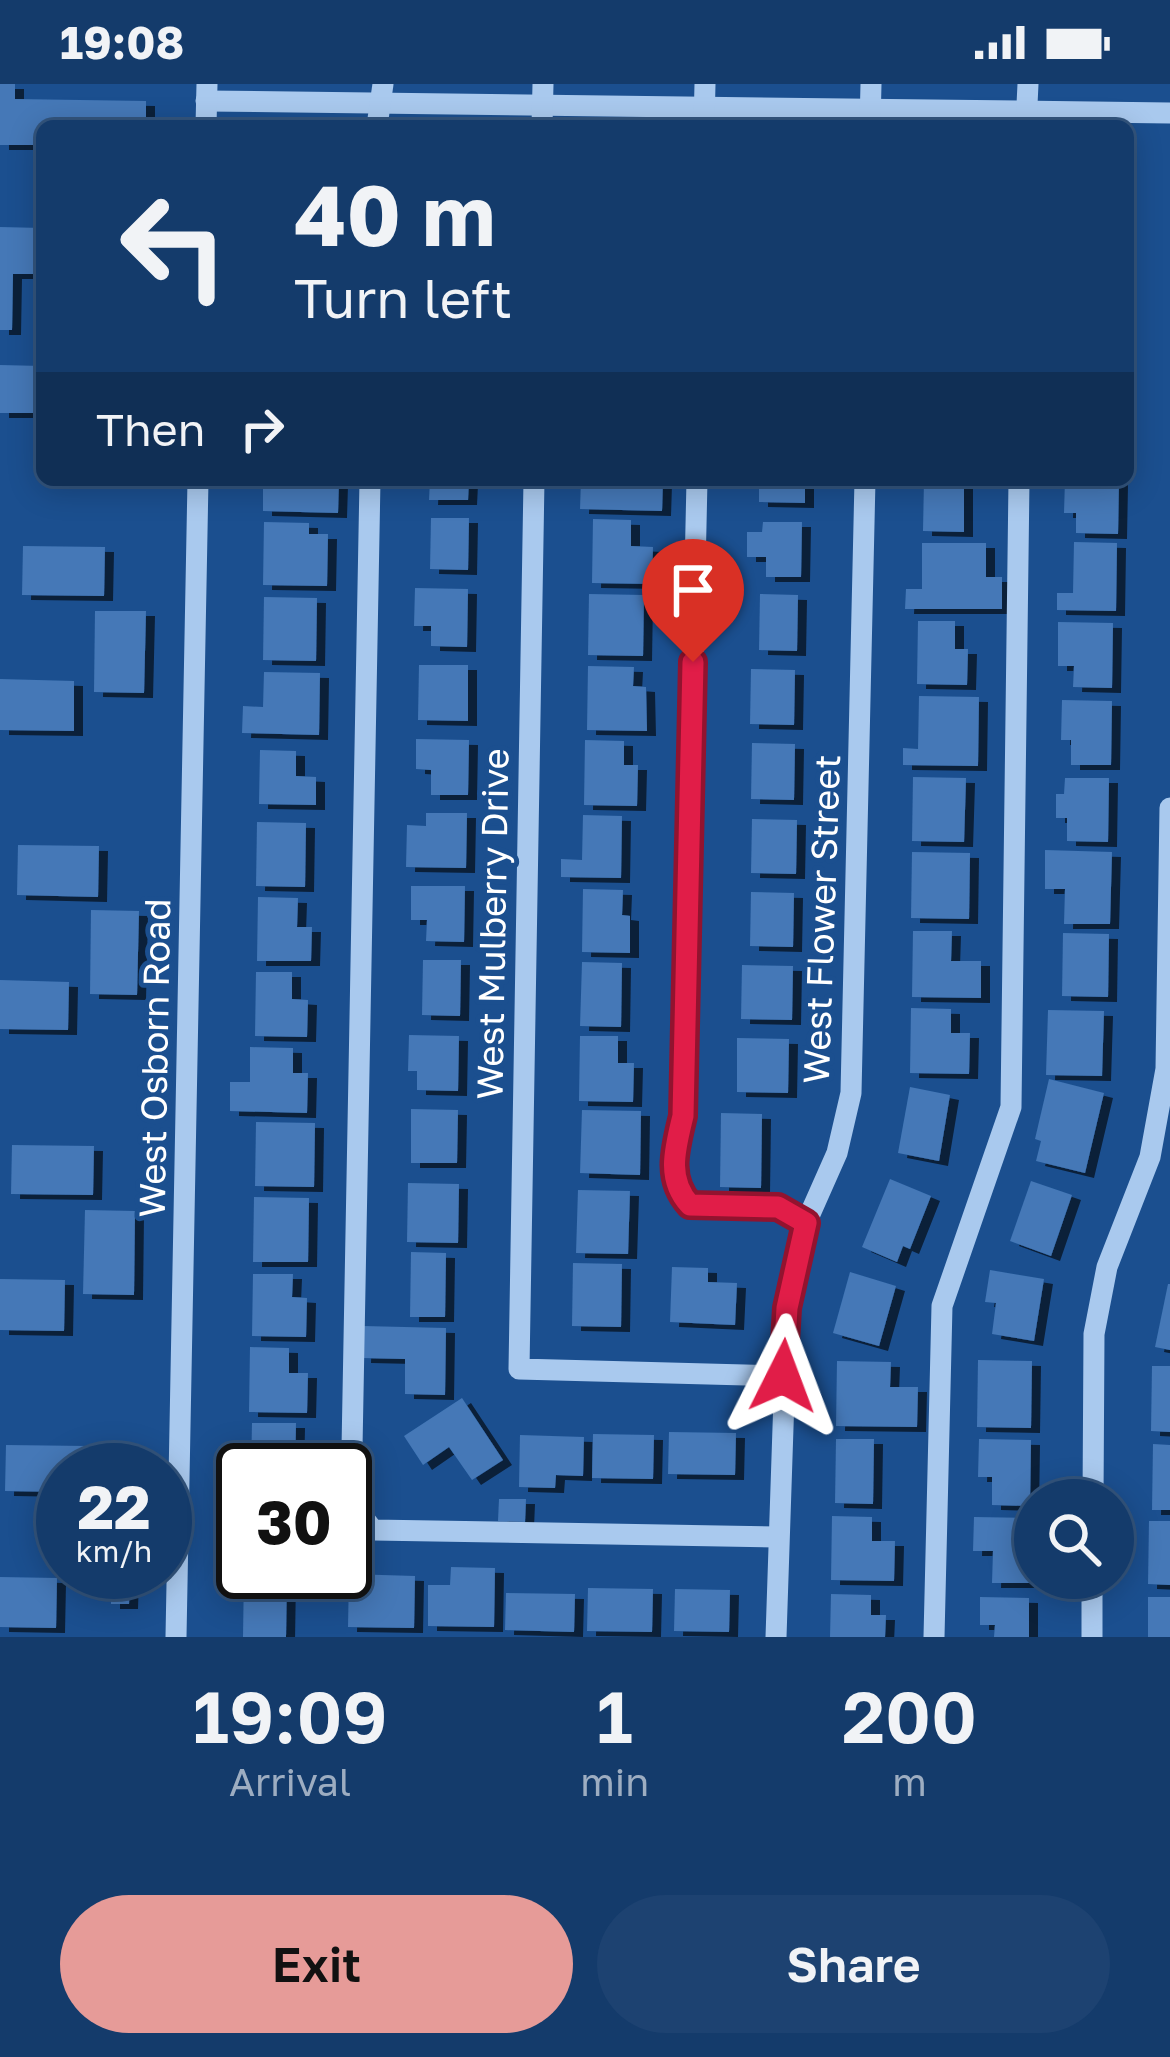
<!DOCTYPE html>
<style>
body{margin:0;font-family:"Golos Text",sans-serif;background:#1d4271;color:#f1f3f6;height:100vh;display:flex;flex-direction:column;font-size:45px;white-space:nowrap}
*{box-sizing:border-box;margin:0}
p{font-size:39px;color:#9dadc1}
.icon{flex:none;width:66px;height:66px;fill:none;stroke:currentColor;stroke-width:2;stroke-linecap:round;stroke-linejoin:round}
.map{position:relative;height:1553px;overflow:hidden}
.drawer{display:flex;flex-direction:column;background:#143b6b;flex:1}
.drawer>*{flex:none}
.top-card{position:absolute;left:36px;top:36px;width:1098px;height:366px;border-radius:18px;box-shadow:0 6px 30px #0003,0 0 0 3px #33557e;background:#143b6b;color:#f1f3f6;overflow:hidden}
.tools{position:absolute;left:1014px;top:1395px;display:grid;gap:24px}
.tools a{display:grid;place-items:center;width:120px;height:120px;border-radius:50%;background:#143b6b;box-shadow:0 6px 30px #0003,0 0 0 3px #33557e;font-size:60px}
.speed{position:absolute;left:36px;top:1359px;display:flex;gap:24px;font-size:60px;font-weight:700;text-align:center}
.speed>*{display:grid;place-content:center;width:156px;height:156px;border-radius:50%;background:#143b6b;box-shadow:0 6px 30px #0003,0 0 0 3px #33557e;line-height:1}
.speed small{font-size:30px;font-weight:400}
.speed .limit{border:6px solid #111;border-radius:18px;background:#fff;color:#111}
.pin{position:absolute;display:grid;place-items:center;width:102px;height:102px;color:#fff;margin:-123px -51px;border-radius:50% 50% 50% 0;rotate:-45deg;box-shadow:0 0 12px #0007}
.pin .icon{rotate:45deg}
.me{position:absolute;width:132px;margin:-66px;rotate:3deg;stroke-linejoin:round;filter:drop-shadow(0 0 9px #0008)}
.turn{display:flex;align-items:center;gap:42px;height:252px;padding:0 60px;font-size:54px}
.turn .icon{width:156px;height:156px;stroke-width:2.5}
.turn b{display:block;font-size:84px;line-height:102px}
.then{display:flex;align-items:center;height:114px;padding:0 60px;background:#0003;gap:24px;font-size:45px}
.eta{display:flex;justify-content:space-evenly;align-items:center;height:204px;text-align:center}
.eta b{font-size:72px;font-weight:600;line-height:84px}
.action{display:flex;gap:24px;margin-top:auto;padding:24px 60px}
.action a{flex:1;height:138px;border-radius:72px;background:#e69b98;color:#111;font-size:48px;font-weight:600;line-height:138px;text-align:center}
.action a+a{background:#1d4271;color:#f1f3f6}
.status{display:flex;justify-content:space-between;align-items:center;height:84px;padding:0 60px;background:#143b6b;direction:ltr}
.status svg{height:33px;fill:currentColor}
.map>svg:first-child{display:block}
.building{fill:#4478b7;filter:url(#shadow)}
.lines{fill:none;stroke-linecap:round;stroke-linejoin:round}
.minor{stroke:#a9c9ee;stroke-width:21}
.route-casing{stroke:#92132f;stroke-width:30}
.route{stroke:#e11d48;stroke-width:21}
.labels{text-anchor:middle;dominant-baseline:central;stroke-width:10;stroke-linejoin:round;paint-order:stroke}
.street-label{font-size:36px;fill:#fff;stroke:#1b4f8f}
</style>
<div class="status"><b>19:08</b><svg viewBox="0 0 49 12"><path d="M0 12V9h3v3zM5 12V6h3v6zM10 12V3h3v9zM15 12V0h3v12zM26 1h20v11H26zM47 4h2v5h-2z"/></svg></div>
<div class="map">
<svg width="1170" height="1553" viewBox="0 0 1170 1553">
<defs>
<filter id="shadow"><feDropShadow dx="9" dy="5" stdDeviation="0" flood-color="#0009"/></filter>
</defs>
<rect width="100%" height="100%" fill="#1b4f8f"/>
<!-- building -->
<g class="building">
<path d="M0,0H15V15L146,17V42H42V61H0Z"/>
<path d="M0,143L42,144V190H13L12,246H0Z"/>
<path d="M35,211H42V247H34Z"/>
<path d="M0,281L42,282V329H0Z"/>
<path d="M263,396H339L338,429L263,427Z"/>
<path d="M430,396H469L468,416H429Z"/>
<path d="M581,396H663L662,427L580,425Z"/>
<path d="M759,396H805V419L759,418Z"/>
<path d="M924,396H964V448L923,447Z"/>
<path d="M1065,396H1119L1118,450L1076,449V429H1064Z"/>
<path d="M431,434H469L468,486L430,485Z"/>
<path d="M593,435L631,436V462L653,463L652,500L592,499Z"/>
<path d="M264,438L309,439V450H328L327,502L263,501Z"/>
<path d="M763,438H802L801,493H766V473H747V448H762Z"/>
<path d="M1074,458L1117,459L1116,527L1057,526V509H1073Z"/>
<path d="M922,459H986V493H1002V525H905L906,505H922Z"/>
<path d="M23,462L105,463L104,512L22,511Z"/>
<path d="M415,504L468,505L467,563L431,562V542H414Z"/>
<path d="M589,510L644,511L643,572L588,571Z"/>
<path d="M760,510L798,511L797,567L759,566Z"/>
<path d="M264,513L317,514L316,577L263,576Z"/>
<path d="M95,527H146L144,609L94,608Z"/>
<path d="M918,537H955V565H968L967,601L917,600Z"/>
<path d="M1058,538L1113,539L1112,604L1073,603L1074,582H1058Z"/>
<path d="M419,581H468V637L418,636Z"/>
<path d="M588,582L634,583L633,602L646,603L647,647L587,646Z"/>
<path d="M751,585L795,586L794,641L750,640Z"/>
<path d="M264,588L320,589L319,651L242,649L243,622L263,623Z"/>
<path d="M0,595L74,597V647L0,646Z"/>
<path d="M919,612L979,613L978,682L903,681V664L918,665Z"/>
<path d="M1062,616L1112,617L1111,681H1071V656H1061Z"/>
<path d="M416,655L469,656L468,711H431V686L416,685Z"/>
<path d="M585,656L624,657V681H638L637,722L584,721Z"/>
<path d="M752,659L795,660L794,716L751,715Z"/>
<path d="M260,666L296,667V692L316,693V721L259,720Z"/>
<path d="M913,693L966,694L964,758L912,757Z"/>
<path d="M1065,694H1109L1108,758L1067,757V734H1056V710H1064Z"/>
<path d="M426,729H467L466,784L406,783L407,741L426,742Z"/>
<path d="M583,731L622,732L621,794L561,793V775L582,776Z"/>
<path d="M752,735L797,736L796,790L751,789Z"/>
<path d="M257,738L306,739L305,803L256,802Z"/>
<path d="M18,761L99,762L98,813L17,811Z"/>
<path d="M1045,766L1112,768L1110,840H1064L1065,805H1045Z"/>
<path d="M912,768L970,769L969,835L911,834Z"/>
<path d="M411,802H465L464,858L426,857L427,836H411Z"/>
<path d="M583,805L623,806L622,831L630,832V869L582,868Z"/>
<path d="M751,808L794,809L793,863L750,862Z"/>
<path d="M258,813L298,814L297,843H312L311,877H257Z"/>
<path d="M91,826L139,827L137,911L90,910Z"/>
<path d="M913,847H952L951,877H981V914L912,913Z"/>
<path d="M1063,849L1109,850L1108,913L1062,912Z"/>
<path d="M423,876H461L460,932L422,931Z"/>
<path d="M582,878L622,879L621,943L580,942Z"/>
<path d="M742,881L793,882L792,936L741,935Z"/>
<path d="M256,888H292V915L308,916L307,953L255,952Z"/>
<path d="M0,896L69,898L68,946L0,945Z"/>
<path d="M911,924L951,925V949H970L969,990L910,989Z"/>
<path d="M1048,926L1104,927L1102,992L1046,991Z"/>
<path d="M409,951L459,952L458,1007L417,1006V987H408Z"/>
<path d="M580,952H618V979H634L633,1018L579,1017Z"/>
<path d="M737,954L789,955L788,1009L737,1008Z"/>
<path d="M250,963L293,964V989H308L307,1029L230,1027V998H250Z"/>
<path d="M1049,995L1104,1009L1085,1089L1036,1077L1041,1057L1035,1055Z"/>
<path d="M910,1003L950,1011L939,1077L898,1069Z"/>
<path d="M411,1025L458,1026L457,1079H411Z"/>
<path d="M582,1026L641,1027L640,1091L580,1089Z"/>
<path d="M721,1029L762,1030L761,1104L720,1103Z"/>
<path d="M256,1038L315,1039L314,1103L255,1102Z"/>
<path d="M12,1061L94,1062L93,1111L11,1110Z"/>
<path d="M890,1095L931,1112L910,1165L903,1162L897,1178L862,1163Z"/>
<path d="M1031,1097L1072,1111L1051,1172L1010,1157Z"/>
<path d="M408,1099L459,1100L458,1159L407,1158Z"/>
<path d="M578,1106L630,1107L628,1170L576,1169Z"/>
<path d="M254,1113L309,1114L308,1178H253Z"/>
<path d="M85,1126L135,1127L134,1211L83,1210Z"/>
<path d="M411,1168L446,1169L445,1233H410Z"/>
<path d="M573,1179L622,1180L621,1243L572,1242Z"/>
<path d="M672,1183L708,1184V1198L737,1199L735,1241L670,1238Z"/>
<path d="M990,1186L1044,1195L1034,1257L992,1250L996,1219L985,1218Z"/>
<path d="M850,1188L896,1202L879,1262L833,1249Z"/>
<path d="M253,1190H293L292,1213L307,1214L306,1253L252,1252Z"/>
<path d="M0,1195L65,1196L64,1247L0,1246Z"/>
<path d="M1168,1200H1170V1266L1155,1263Z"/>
<path d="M363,1242L446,1244L445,1311L405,1310V1275L362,1274Z"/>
<path d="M250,1263L289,1264V1289H308L307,1329L249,1328Z"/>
<path d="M978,1276L1032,1277L1031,1344L977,1343Z"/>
<path d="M837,1277L891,1278L890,1303H918L917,1343L836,1342Z"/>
<path d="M1152,1282H1170V1348L1151,1347Z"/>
<path d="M462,1314L503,1376L472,1396L449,1363L423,1381L404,1352Z"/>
<path d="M252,1339H296L295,1386H251Z"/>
<path d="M669,1348L736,1349L735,1391L668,1390Z"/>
<path d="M593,1350L654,1351L653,1395L592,1394Z"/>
<path d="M520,1351L584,1353L583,1392L556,1391L555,1404L519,1403Z"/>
<path d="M836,1355H874L873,1420L835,1419Z"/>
<path d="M979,1355L1031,1356L1030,1422L992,1421V1393H978Z"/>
<path d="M1153,1360L1170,1361V1426H1152Z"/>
<path d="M6,1361L87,1362V1386H63V1408L5,1407Z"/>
<path d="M499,1415H526L525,1438L498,1437Z"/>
<path d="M832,1432L872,1433V1457H895L894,1497L831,1496Z"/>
<path d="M974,1433L1031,1434L1030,1499H992L993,1467H973Z"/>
<path d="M1149,1437H1170V1501L1148,1500Z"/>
<path d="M451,1483L495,1484L494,1543L428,1542V1501H450Z"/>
<path d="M77,1488H130L129,1520H111V1507L76,1506Z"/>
<path d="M244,1488H287L286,1553H243Z"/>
<path d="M349,1490L415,1492L414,1544L348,1543Z"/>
<path d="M0,1493L57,1494L56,1544L0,1543Z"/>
<path d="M588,1504L653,1505L652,1548L587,1547Z"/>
<path d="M675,1505L730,1506L729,1548L674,1547Z"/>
<path d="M506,1509L575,1510L574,1548L505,1546Z"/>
<path d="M831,1510L871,1511V1531H886L885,1553H830Z"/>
<path d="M980,1513L1029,1514V1553H994L995,1541H980Z"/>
<rect x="1148" y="1513" width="22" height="40"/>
</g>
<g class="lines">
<!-- minor -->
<g class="minor">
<path d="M206,17L1170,29"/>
<path d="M870,41L871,0"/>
<path d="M1026,41L1028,0"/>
<path d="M206,42L207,0"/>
<path d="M377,42L383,0"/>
<path d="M542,42L543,0"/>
<path d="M704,42L705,0"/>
<path d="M370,396L351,1418L373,1446L778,1453"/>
<path d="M534,396L519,1285L783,1292"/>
<path d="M697,396L683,1032C675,1065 666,1095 690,1121L778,1123L806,1139"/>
<path d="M1093,1416L1094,1250L1107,1183L1150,1073L1166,985L1170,724"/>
<path d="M176,1553L198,396"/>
<path d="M776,1553L787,1224L806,1139L837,1069L851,1009L865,396"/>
<path d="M934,1553L942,1222L1011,1023L1019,396"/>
<path d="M1092,1553V1494"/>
</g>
</g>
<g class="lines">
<defs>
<path id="route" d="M693,578L683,1032C675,1065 666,1095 690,1121L778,1123L806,1139L787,1224L783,1292"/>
</defs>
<!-- route casing -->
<use href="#route" class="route-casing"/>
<!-- route -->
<use href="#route" class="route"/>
</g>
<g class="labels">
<!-- street labels -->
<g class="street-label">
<text transform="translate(821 835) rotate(-88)">West Flower Street</text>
<text transform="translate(492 840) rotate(-89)">West Mulberry Drive</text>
<text transform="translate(154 974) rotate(-89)">West Osborn Road</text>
</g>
</g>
</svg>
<div class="tools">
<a><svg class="icon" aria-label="search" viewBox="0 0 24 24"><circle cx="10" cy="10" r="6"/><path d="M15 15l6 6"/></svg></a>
</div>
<div class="speed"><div>22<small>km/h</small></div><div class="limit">30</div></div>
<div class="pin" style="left:693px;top:578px;background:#d93025"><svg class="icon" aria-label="arrive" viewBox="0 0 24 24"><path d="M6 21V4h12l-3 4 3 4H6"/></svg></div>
<svg class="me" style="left:783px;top:1292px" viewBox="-20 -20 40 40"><path d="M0-17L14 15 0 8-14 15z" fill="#e11d48" stroke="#fff" stroke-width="4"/></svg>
<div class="top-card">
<div class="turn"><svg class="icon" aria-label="left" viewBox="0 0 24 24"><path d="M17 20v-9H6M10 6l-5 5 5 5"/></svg><div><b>40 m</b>Turn left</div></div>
<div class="then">Then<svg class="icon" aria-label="right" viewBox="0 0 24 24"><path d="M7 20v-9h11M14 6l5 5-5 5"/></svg></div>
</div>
</div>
<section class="drawer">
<div class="eta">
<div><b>19:09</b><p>Arrival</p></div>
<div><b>1</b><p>min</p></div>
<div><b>200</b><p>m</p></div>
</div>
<div class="action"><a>Exit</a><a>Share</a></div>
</section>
